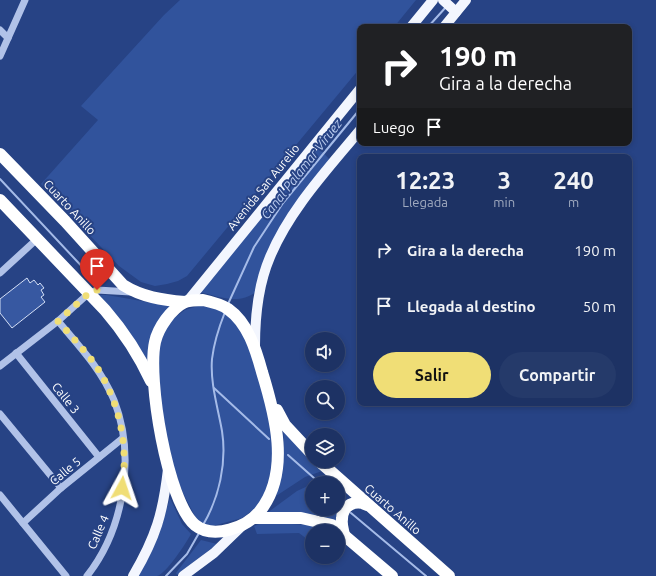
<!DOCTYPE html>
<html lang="es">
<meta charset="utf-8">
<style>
body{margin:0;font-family:Ubuntu,sans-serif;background:#253a6a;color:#f1f3f6;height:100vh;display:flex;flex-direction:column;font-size:15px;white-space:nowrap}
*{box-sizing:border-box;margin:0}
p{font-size:13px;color:#a0aabf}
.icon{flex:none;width:22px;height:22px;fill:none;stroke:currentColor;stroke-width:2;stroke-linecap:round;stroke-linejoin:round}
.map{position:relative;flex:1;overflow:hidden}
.drawer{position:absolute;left:357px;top:154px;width:275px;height:252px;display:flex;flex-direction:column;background:#1d3264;border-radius:8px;box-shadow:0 2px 6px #0003,0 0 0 1px #3b4d78}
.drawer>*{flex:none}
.guide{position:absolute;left:357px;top:24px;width:275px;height:122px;border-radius:8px;box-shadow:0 2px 6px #0003,0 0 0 1px #3b4d78;background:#202124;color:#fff;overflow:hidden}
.buttons{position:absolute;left:305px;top:332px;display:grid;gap:8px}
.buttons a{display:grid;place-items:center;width:40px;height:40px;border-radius:50%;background:#1d3264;box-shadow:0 2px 6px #0003,0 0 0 1px #3b4d78;font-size:20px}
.pin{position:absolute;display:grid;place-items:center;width:34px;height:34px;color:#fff;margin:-41px -17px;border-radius:50% 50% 50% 0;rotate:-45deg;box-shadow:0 0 4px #0007}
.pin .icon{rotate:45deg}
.me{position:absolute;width:44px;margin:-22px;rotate:5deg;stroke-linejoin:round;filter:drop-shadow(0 0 3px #0008)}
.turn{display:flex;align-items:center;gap:14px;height:84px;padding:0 16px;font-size:18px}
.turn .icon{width:52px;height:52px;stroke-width:2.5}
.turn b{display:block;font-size:28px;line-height:34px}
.then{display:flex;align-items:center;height:38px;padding:0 16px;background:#0003;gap:8px;font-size:15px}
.eta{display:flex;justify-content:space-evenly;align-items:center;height:68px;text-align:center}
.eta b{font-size:24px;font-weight:600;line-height:28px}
.cta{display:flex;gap:8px;margin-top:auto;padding:8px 16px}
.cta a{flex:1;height:46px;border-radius:24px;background:#f0de76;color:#111;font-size:16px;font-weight:600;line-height:46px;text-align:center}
.cta a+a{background:#253a6a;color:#f1f3f6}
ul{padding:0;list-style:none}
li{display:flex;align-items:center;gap:12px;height:56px;padding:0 16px}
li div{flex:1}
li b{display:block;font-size:15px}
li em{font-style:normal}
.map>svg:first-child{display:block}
.green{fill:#31539c}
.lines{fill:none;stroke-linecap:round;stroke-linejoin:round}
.stream{stroke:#a5bbe8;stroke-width:2}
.building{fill:#3758a1;stroke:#d4dff6}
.minor{stroke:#b1c2e8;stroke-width:7}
.major{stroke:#f3f6fe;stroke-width:10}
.highway{stroke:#fff;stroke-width:12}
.route{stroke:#f0de76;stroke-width:7;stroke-dasharray:0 12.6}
.labels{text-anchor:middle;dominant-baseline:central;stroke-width:4;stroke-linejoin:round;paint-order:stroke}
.street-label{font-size:12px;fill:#fff;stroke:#274385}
.water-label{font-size:13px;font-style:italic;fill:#bccdef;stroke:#274385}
</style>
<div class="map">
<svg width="656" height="576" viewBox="0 0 656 576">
<rect width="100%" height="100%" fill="#274385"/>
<!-- green -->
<g class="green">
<path d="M180,0H416L394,27H360V68L187,276L178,281L167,284L155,286L141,282L119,266L41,184L98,120L81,106L164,15Z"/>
<path d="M318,147L330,160L285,219L256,292C238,305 220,297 200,292Z"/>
<path d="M95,295H107L170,306C152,327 149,336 147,363Z"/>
<path d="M198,306L215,307L235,320L245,338L259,371L272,427V470L261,504L242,518L209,527L197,520L183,493L175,473L161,414L157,347L164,329L173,319L185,310Z"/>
<path d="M283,428L309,458L322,471L305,477L276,496C282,473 285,451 283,428Z"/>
<path d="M312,484V509H337V522L267,513L297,491Z"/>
<path d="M170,498L182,524L191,534C186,543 167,573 157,576C152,576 144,576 138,576L158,537Z"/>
<path d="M264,522L321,526L334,531H312V540L307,539L299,533L257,534L254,526Z"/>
<path d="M201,540L217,544L177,575L176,573Z"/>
</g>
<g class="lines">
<!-- stream -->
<g class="stream">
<path d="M428,27L446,7"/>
<path d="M0,179L88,273"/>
<path d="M228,304L254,247L283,203L360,109"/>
<path d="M214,388L269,439"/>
<path d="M288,455L314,478"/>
<path d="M351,513L426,576"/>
<path d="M203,525C219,498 227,463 222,431C218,408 210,383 212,359C214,342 219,327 225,312"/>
<path d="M166,576L187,554L199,533"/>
</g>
</g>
<!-- building -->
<path class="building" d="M27,278L30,283L34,280L38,285L40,283L44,288L41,290L44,295L41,297L45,302L12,328L0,313V299Z"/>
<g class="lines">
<!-- minor -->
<g class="minor">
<path d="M0,30L8,38"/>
<path d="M0,56L25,0"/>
<path d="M0,273L37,239"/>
<path d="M58,321C79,346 101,369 114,400C136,456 124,529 87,576"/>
<path d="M16,353L99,457"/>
<path d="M0,366L58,321L88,294L97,290L131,292"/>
<path d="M0,414L61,488"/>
<path d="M0,495L66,576"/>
<path d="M23,523L61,488L123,438"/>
</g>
<!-- major -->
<g class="major">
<path d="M443,0L456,12"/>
<path d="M411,27L433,0"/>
<path d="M444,27L466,0"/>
<path d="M187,302L360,89"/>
<path d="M255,346C255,316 258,285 270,257C290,209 328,169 360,130"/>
<path d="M133,576C156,537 163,513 168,469"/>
<path d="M183,576L214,553L242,526"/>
</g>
<!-- highway -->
<g class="highway">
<path d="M0,154L65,221L123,285C142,297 162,300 185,302"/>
<path d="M0,200L105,310C124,332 139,355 151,381"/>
<path d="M203,300C212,302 221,304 228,309C248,323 256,350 262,372C275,414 291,472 260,511C247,527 214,540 195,525C167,501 147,378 155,342C158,328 171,309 185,302C190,300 197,300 203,300Z"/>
<path d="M277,410L285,425L312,454"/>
<path d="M319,461L449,576"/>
<path d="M254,518H301L332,525L392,576"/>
<path d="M344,535C343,530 341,524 342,519C342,505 356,499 367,505"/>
</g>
</g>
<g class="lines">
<!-- route -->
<path class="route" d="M97,290L88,294L58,321C70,335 83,348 94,363C119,399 129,445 122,488"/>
</g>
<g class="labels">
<!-- street labels -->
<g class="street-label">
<text transform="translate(263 187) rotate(-51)">Avenida San Aurelio</text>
<text transform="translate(70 207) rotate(47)">Cuarto Anillo</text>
<text transform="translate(66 398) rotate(51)">Calle 3</text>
<text transform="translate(65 471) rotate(-40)">Calle 5</text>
<text transform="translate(393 509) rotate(41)">Cuarto Anillo</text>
<text transform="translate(98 532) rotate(-67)">Calle 4</text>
</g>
<!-- water labels -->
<g class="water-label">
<text transform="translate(301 169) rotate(-52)">Canal Palamar Viruez</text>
</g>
</g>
</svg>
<div class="buttons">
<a><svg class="icon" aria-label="sound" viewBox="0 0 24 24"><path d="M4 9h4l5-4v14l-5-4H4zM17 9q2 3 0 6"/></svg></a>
<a><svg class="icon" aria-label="search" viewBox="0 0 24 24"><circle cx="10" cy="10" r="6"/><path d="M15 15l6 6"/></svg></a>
<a><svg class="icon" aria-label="layers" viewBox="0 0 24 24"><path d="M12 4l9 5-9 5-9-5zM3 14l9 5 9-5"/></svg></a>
<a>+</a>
<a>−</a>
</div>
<div class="pin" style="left:97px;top:290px;background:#d93025"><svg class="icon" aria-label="arrive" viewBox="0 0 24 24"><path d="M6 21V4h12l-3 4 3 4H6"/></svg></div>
<svg class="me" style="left:122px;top:488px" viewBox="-20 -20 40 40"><path d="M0-17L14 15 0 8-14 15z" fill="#f0de76" stroke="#fff" stroke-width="4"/></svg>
<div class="guide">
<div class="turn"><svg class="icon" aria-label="right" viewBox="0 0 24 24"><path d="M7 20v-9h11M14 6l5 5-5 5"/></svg><div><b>190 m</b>Gira a la derecha</div></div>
<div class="then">Luego<svg class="icon" aria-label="arrive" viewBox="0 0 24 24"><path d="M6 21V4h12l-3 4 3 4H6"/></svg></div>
</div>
<section class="drawer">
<div class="eta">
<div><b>12:23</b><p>Llegada</p></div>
<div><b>3</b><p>min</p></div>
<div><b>240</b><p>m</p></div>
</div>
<ul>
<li><svg class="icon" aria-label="right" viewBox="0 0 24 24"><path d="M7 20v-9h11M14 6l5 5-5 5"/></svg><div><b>Gira a la derecha</b></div><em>190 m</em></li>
<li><svg class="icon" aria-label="arrive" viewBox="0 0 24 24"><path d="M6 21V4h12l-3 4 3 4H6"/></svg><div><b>Llegada al destino</b></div><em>50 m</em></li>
</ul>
<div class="cta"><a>Salir</a><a>Compartir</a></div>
</section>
</div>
